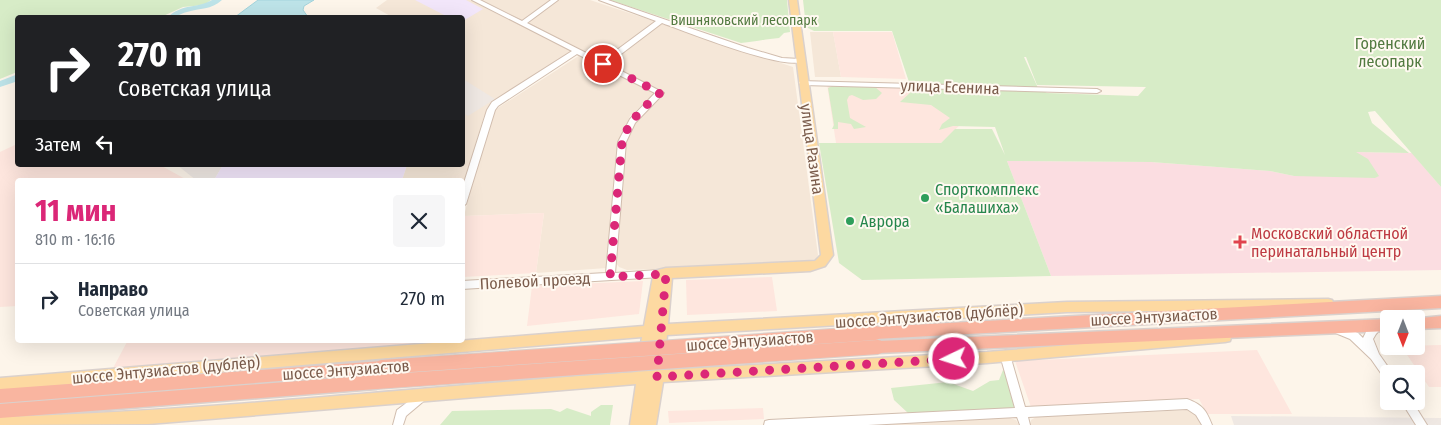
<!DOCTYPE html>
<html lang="ru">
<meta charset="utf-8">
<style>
body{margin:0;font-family:"Fira Sans Condensed",sans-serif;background:#f6f6f7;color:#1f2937;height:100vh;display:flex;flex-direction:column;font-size:19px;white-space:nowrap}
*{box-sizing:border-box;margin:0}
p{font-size:16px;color:#747a83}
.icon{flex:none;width:28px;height:28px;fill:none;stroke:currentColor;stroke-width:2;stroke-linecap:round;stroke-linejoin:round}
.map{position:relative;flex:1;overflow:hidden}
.panel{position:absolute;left:15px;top:178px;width:450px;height:165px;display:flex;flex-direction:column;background:#fff;border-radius:5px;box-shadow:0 5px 20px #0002}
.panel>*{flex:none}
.banner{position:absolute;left:15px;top:15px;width:450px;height:152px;border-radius:5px;box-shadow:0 5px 20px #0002;background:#202124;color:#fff;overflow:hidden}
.needle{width:32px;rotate:180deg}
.tools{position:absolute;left:1380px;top:310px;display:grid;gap:10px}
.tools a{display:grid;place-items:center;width:45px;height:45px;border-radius:5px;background:#fff;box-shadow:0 5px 20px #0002;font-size:25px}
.pin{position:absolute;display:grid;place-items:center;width:42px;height:42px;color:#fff;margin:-21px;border:2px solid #fff;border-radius:50%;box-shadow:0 1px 5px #0007}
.me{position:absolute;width:55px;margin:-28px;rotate:266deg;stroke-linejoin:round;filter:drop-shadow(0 0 4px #0008)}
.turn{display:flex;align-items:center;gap:18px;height:105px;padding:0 20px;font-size:22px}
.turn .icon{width:65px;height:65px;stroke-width:2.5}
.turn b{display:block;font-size:35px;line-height:42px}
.then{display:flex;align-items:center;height:48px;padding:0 20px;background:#0003;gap:10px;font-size:19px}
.round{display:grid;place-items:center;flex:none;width:52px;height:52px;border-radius:5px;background:#f6f6f7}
.summary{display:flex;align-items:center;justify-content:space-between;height:85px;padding:0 20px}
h1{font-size:30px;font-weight:700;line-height:38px;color:#db2777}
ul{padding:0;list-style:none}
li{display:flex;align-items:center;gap:15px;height:70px;padding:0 20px;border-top:1px solid #e0e1e3}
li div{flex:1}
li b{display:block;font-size:19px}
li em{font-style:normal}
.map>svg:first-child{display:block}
.residential{fill:#f5e7d8}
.commercial{fill:#fee6de}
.industrial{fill:#efe8e3}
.education{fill:#f2e6fa}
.medical{fill:#fbdde1}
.green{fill:#d7ecc7;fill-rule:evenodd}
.water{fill:#bde3e8;stroke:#a3d3db}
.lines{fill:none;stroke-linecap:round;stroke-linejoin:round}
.river{fill:#bde3e8;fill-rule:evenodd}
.minor-casing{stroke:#d1bdae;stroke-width:2}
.major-casing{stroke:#dad1cd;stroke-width:3}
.highway-casing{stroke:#dad1cd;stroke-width:3}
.minor{fill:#fff;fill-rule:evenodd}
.major{fill:#fdd9a1;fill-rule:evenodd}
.highway{fill:#f9b5a0;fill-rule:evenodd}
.highway-bridge-casing{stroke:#dad1cd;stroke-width:16;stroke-linecap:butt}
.highway-bridge{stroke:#f9b5a0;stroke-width:14}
.route{stroke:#db2777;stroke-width:9;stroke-dasharray:0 16.2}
.leisure-dot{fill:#2e9e5b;stroke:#fff9f1;stroke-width:2}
.health-dot{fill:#e0444e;stroke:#fff9f1;stroke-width:2}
.labels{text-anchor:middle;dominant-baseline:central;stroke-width:4;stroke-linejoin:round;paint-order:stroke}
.far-park-label{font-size:14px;fill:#527a40;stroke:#fff9f1}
.park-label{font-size:16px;fill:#527a40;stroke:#fff9f1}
.street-label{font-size:16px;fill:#7a5b4b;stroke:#fff9f1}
.leisure-label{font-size:16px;fill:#27864d;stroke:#fff9f1;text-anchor:start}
.health-label{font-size:16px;fill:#be3a42;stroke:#fff9f1;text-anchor:start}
</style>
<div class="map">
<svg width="1441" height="425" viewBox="0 0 1441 425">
<rect width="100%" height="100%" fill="#fdf5ea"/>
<!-- residential -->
<g class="residential">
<path d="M387,0H471L572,51L494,104L484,116L463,186L462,180H402L407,165H462V18L392,17L376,8Z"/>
<path d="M482,0H590L793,67L818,255L816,260L807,264L627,270L619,267L616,263L625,143L632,125L662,93Z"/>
<path d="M810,32H833L841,77H815Z"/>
<path d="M580,55L656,92L630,116L618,147L607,268L536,273L544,213L464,216L490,113Z"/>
<path d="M1189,410L1197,416L1201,425H1030L1031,420L1036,417Z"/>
<path d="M1010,418L1016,420L1019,425H865Z"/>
</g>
<!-- commercial -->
<g class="commercial">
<path d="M833,32H892L906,79L841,77Z"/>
<path d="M827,84L957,89L962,123L941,143H836Z"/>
<path d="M17,144L18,165H160L187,180H18L17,306L0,307V152Z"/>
<path d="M544,213L536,273L463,277L464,216Z"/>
<path d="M772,277L777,311L687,315L686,280Z"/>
<path d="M643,281L639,314L527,326L532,286Z"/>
<path d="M128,340H420L419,344L112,370Z"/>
<path d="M1441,345V387H1429L1401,346Z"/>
<path d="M1257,350L1292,414H1207L1199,399L1031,407L1015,361Z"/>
<path d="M763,408L764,419L669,423L668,411Z"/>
</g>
<!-- industrial -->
<g class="industrial">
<path d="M462,79H463L495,99L468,116L463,113Z"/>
<path d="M177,165H223L214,180H196Z"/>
<path d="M1231,416L1441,418V425H1234Z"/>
</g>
<!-- education -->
<g class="education">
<path d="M415,0H466L483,9L463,21L462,18L448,17Z"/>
<path d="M223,165H407L402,180H214Z"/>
</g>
<!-- medical -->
<path class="medical" d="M1355,152L1412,153L1441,187V270L1051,276L1007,161L1151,162L1270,171L1294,176H1378Z"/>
<!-- green -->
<g class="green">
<path d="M0,0H211L204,5L183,7L161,17L18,18L17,72L0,79Z"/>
<path d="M610,0H787L790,32L784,33L779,38C765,39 755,42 741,43Z"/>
<path d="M803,0H1441V187L1375,111L1368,112L1372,123L1409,153L1356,152L1368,159L1379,176L1375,178L1294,176L1270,171L1151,162L1007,161L1051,276L862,280L839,263L819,143H941L955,129H992L1005,155L995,127L953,126L939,130L942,124L950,118L931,105L900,102L912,91L892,31H814L806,27ZM1024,57H1026L1037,85L1146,87L1138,96L1047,93L1038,88Z"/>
<path d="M834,85L875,87L882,93L876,99L863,100L852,95L849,96L847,100L850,118L866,127L854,129L851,124L838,122V129H832L834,125L828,88Z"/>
<path d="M1003,370L1006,373L1016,408L908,413L894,400L891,388L948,382L973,391L990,381L999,380Z"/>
<path d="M601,405H613L610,425H440L452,411L551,409L560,412L567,408L591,416V412Z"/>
</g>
<!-- water -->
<path class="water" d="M258,0H314L304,6L303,10L308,17H235Z"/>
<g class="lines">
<!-- river -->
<g class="river">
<path d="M212,0H222C211,10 200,8 187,12C179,14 176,18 167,18C182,3 196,9 212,0Z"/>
<path d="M18,74V81L0,87V81Z"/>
</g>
<defs>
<g id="minor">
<path d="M472,0H480L522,21L551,0H558L527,23L602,61L656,21L599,0H608L748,48L782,58L800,59L804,61C787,72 684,31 662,23L608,64L664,93L635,123L626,142L615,273L658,270L661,271L663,274L661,277L462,289V281L606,273L618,142L630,119L655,93L577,54L498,106L495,110L466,204L462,207V189L487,110L492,102L572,51Z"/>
<path d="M800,81L1097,89L1101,91L1097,93L803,85L799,83Z"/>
<path d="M1379,321L1382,322L1384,325L1376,334L1373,339L1379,354L1393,374H1389V380L1385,379L1371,359L1350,339L1333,332L1332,329L1333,326L1337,325L1358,333L1363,338L1368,328Z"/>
<path d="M1005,351L1009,352L1010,355L1025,407L1187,399C1203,405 1206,410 1212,425H1202L1196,415L1187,409L1028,417L1030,425H1020L1017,417L868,425H764L765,421L769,420L1015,408L1000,355L1001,352Z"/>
<path d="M421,392L425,394L426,397L425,400L406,416L403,425H393L397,410Z"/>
<path d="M1401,401H1412L1427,425H1416Z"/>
</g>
<path id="major" d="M789,0H797L833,255L825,266L810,271L672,278L668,324L1067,302L1328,299L1332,300L1334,304L1332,308L1328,309L1067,312L667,335L664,370L987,352L1225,332L1230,333L1231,337L1230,341L1225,342L987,363L663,382L656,425H630L636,384L148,424L0,425V417C213,411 425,386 637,372L639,368L644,366L651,371L652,357L651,360L646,362L641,360L639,356L642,337L0,390V378L644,326L654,271L666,268L815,261L821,255Z"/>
<g id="highway">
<path d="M1441,296V308L875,339L870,337L868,333L870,329L875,327Z"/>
<path d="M1441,316V328L1416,329V319H1411Z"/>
<path d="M1389,319V331L878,353L873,351L871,347L873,343L878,341Z"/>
<path d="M382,361L387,362L389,367L387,372L382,373L0,403V389Z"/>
<path d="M376,375L381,377L383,382L381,387L376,389L0,418V404Z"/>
</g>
</defs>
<!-- minor casing -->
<use href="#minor" class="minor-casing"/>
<!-- major casing -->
<use href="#major" class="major-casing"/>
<!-- highway casing -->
<use href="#highway" class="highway-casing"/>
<!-- minor -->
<use href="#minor" class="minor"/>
<!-- major -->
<use href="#major" class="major"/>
<!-- highway -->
<use href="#highway" class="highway"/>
<defs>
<g id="highway-bridge">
<path d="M382,367L875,333"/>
<path d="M376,382L878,347"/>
</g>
</defs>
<!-- highway-bridge casing -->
<use href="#highway-bridge" class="highway-bridge-casing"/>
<!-- highway-bridge -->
<use href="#highway-bridge" class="highway-bridge"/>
</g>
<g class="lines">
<!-- route -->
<path class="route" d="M603,64L660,93C643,108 629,120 622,142L610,277L666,274L657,377L954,359"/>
</g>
<!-- markers -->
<g class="leisure-dot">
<circle cx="925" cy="198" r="5"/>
<circle cx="850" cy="221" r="5"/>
</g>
<path class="health-dot" d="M1237.5 234.5h5v5h5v5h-5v5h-5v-5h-5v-5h5z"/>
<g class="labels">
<!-- far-park labels -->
<g class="far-park-label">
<text x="744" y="20">Вишняковский лесопарк</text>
</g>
<!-- park labels -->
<g class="park-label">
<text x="1390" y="43">Горенский<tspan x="1390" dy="18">лесопарк</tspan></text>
</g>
<!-- street labels -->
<g class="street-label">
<text transform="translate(950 87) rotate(2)">улица Есенина</text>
<text transform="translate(812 149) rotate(82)">улица Разина</text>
<text transform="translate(535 281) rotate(-3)">Полевой проезд</text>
<text transform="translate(929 316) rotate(-4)">шоссе Энтузиастов (дублёр)</text>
<text transform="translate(1154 317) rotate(-3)">шоссе Энтузиастов</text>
<text transform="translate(750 341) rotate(-4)">шоссе Энтузиастов</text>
<text transform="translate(166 370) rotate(-5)">шоссе Энтузиастов (дублёр)</text>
<text transform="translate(346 370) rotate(-4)">шоссе Энтузиастов</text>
</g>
<!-- leisure labels -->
<g class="leisure-label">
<text x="935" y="189">Спорткомплекс<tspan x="935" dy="18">«Балашиха»</tspan></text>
<text x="860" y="221">Аврора</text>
</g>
<!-- health labels -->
<g class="health-label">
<text x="1251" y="233">Московский областной<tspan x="1251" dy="18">перинатальный центр</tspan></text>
</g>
</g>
</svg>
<div class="tools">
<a><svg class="needle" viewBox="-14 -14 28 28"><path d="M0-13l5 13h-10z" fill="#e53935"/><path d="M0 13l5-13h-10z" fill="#747a83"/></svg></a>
<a><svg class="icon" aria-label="search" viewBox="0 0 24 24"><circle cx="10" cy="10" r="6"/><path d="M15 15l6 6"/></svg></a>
</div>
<div class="pin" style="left:603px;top:64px;background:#d93025"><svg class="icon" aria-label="arrive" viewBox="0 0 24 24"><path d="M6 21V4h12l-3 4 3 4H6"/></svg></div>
<svg class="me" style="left:954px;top:359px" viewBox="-20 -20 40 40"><circle r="17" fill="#db2777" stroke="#fff" stroke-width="3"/><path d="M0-11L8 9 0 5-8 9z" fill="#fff"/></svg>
<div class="banner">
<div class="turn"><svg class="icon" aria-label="right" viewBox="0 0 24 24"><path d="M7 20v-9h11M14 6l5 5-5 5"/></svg><div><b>270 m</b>Советская улица</div></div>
<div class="then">Затем<svg class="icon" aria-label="left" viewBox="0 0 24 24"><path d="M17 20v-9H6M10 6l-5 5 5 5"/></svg></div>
</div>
<section class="panel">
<div class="summary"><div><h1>11 мин</h1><p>810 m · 16:16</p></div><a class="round"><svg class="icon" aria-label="close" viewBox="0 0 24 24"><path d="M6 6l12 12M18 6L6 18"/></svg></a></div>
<ul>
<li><svg class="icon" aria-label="right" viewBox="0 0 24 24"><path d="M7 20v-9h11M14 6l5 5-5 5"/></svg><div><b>Направо</b><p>Советская улица</p></div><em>270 m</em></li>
</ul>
</section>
</div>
